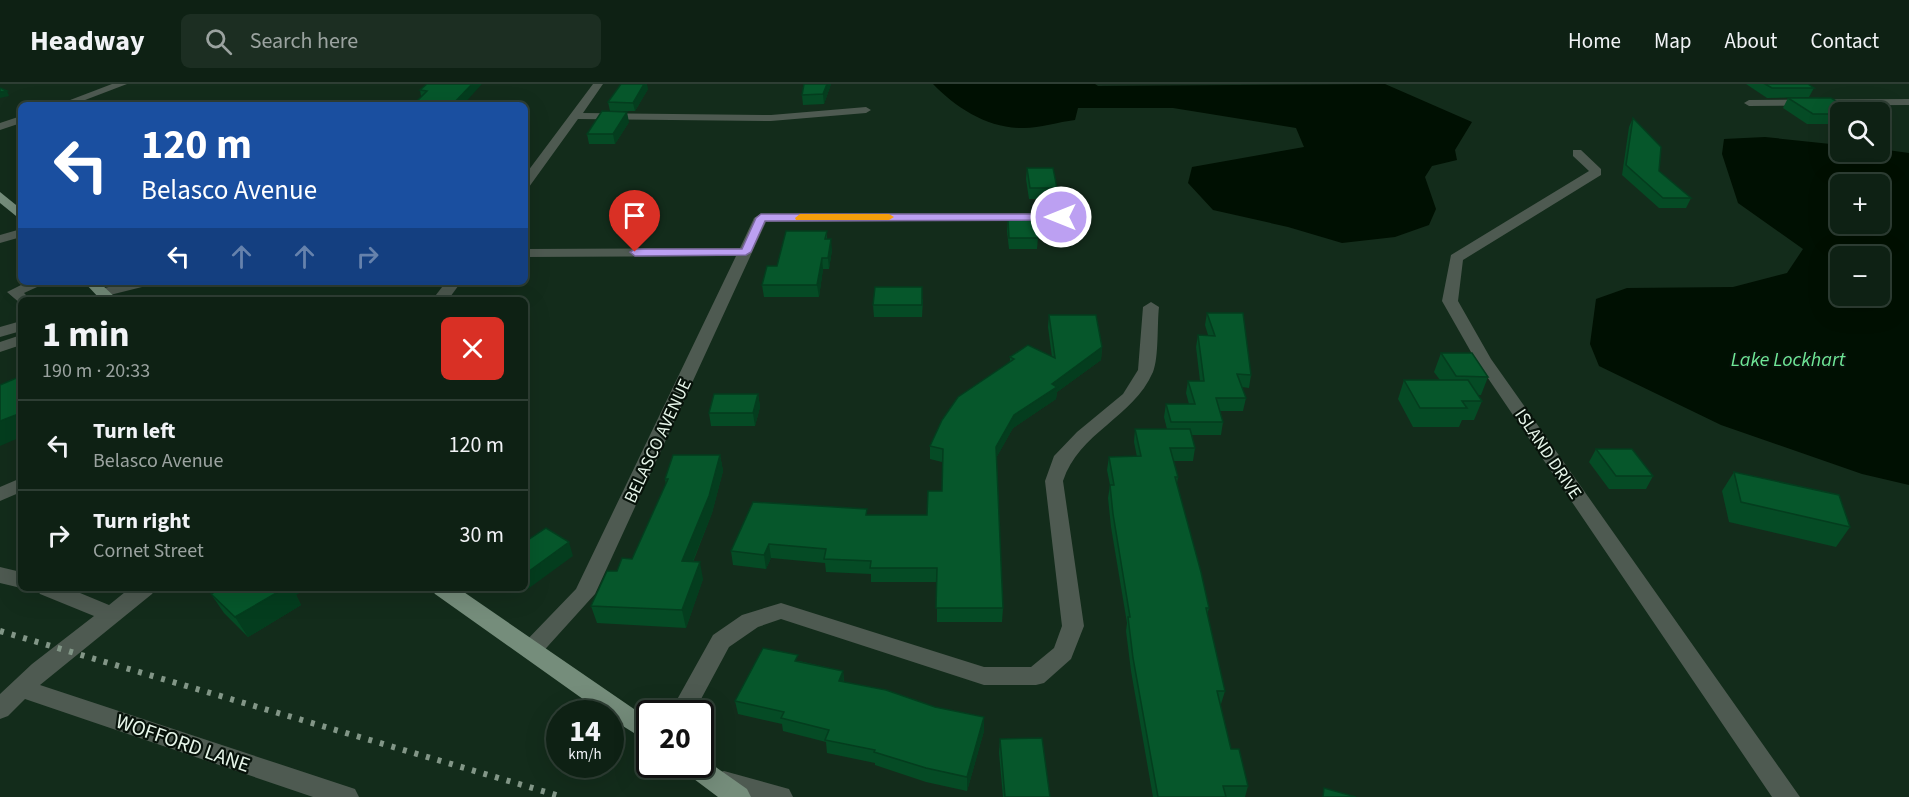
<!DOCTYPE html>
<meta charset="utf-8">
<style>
body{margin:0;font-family:"Source Sans 3",sans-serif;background:#1c2e22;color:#f1f3f6;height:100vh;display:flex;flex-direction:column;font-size:22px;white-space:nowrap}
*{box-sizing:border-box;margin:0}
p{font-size:20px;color:#9ba3a0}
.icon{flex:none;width:33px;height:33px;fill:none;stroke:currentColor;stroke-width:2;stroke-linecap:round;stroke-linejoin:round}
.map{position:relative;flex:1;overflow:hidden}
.drawer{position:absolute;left:18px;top:213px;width:510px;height:294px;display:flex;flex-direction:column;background:#0e2114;border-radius:9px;box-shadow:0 6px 24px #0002,0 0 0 2px #2e3e34}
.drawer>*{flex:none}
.top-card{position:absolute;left:18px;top:18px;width:510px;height:183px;border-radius:9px;box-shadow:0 6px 24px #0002,0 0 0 2px #2e3e34;background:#1a4fa0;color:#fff;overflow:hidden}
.tools{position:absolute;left:1830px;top:18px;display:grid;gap:12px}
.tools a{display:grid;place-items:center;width:60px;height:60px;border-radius:9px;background:#0e2114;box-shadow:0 6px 24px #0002,0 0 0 2px #2e3e34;font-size:30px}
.speed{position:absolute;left:546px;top:616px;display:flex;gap:12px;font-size:30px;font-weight:700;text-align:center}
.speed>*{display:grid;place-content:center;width:78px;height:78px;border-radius:50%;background:#0e2114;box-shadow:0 6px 24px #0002,0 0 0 2px #2e3e34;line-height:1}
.speed small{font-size:15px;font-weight:400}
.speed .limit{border:3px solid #111;border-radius:9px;background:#fff;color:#111}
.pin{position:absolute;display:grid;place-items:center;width:51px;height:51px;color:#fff;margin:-62px -26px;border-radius:50% 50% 50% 0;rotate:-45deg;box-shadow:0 0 6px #0007}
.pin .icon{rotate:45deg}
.me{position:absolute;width:66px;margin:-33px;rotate:270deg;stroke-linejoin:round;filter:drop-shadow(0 0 4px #0008)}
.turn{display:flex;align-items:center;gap:21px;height:126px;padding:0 24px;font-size:27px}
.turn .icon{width:78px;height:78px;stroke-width:2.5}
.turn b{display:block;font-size:42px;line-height:51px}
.lanes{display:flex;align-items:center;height:57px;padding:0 24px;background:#0003;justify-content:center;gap:30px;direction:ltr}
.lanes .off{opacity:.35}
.round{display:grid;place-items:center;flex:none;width:63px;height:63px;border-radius:9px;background:#1c2e22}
.summary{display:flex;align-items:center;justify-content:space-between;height:102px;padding:0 24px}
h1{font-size:36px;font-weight:700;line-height:45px}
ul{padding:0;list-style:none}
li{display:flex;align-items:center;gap:18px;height:90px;padding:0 24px;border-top:2px solid #2e3e34}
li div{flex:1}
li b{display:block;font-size:22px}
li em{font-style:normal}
header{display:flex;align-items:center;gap:36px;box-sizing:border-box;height:84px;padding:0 30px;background:#0e2114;border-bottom:2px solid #2e3e34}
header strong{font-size:28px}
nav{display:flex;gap:33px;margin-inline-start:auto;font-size:21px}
.search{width:420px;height:54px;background:#1c2e22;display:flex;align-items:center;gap:15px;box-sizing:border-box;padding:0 21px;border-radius:9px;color:#9ba3a0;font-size:22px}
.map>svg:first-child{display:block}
.water{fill:#001002;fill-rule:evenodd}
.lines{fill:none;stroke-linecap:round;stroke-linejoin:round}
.minor{fill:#4e5a51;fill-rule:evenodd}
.major{fill:#758d7b;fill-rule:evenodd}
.rail{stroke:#829687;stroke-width:6;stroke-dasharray:4 8;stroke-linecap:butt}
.wall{fill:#054b25}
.shaded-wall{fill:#043d1e}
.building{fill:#06572b;stroke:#043d1e;stroke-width:1.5}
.route{fill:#bca0f2;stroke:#7a689d;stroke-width:1.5}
.slow{fill:#f59e0b}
.labels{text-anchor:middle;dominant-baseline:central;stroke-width:4.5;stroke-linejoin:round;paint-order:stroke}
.street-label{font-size:18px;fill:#e6f5e9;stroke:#07120a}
.water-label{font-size:20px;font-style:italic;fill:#6fe797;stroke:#07120a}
.near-street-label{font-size:21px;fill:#e6f5e9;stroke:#07120a}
</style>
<header>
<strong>Headway</strong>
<div class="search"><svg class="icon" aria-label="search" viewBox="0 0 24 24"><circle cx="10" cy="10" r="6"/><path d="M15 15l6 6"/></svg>Search here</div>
<nav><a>Home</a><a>Map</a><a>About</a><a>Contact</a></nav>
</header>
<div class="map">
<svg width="1909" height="713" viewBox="0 0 1909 713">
<rect width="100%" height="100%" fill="#132c1b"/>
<!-- water -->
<g class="water">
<path d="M933,0H1095L1098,2L1385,0L1472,38L1455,66L1457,76L1432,82L1425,93L1436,125L1429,141L1395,153L1342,159L1288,143L1213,126L1188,99L1192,83L1304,63L1296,44L1173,24H1078L1075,36C1058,38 1040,44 1024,44C989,45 956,24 933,0Z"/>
<path d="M1765,53L1840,61V68L1880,65L1909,69V401L1862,390L1721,341L1599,282L1590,260L1596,215L1627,204L1733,203L1787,189L1803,165L1738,119L1722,70L1724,55ZM1840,100H1880V140H1840ZM1840,172H1880V212H1840Z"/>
</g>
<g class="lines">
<!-- minor -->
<g class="minor">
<path d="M112,0H127L72,21H57Z"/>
<path d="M593,0H603L583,29L771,31L866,23L871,26L866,29L771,37L578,35L529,103L525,104V91Z"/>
<path d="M1909,15V21L1749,22L1744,19L1749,16Z"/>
<path d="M21,32V39L0,46V39Z"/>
<path d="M1573,66H1581L1601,85V91L1463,176L1458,217L1491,275L1800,713H1772L1475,275L1442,217L1451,171L1589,87L1573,72Z"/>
<path d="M1061,129L1066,130V136L766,138L595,510L539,572L531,575L523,572L520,566L523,560L576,505L736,172L525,173V165L740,164L754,134L761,130Z"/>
<path d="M21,145V153L0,159V151Z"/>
<path d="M27,198H48L24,209L31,216H21V220L7,208Z"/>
<path d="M128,198H152L150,201L102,213L95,209L97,206Z"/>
<path d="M446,198H461L448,216H432Z"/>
<path d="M1151,218L1159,223C1157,240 1159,273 1153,288C1133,334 1079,348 1063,397L1084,542L1071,575L1044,599L1036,601H984L781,535L758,543L729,563L693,630H669L713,551L742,531L781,519L984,583H1031L1054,564L1062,542L1045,397L1054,372L1077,348L1123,310L1138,286L1143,223Z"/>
<path d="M21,237V247L0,253V243Z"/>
<path d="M21,251V261L0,268V258Z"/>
<path d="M21,394V408L0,417V403Z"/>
<path d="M0,483L21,488V504L0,499Z"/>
<path d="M36,504H68L109,521L130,504H156L152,510L40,601L346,702L355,705L359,713H313L25,615L8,632L0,635V610L32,580L94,532L40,510Z"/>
<path d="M724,687L789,705L793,713H738L715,706L711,698L715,690Z"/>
</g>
<!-- major -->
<g class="major">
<path d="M0,108L21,125V136L0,119Z"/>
<path d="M84,198H99L118,216H101Z"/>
<path d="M431,504H458L650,636V659L610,634V630H604L435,510Z"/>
<path d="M700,672L747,705L751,713H718L686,689L683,681H700Z"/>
</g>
<!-- rail -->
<path class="rail" d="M0,547L563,713"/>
</g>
<!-- wall -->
<g class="wall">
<path d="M482,0L421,12L420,6Z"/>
<path d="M804,0H831L824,20L803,21L802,11Z"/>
<path d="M1746,0H1808L1814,4L1809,13L1767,14Z"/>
<path d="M648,5L635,27H610L608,18Z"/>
<path d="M1788,14L1840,28V40H1807L1783,24Z"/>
<path d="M1633,34L1659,87L1691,114L1686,124H1659L1622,91L1629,43Z"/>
<path d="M629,38L615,60H589L587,50Z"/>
<path d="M1027,84L1057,104L1056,115H1029L1026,95Z"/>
<path d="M1008,136L1038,154L1037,165H1009L1007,147Z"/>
<path d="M827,147V155L832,166L829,185H823L819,213H764L762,201L777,182Z"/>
<path d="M923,215L922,233H874L873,221Z"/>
<path d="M1207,229L1251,291L1249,304L1242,303L1246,314L1243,327H1220L1223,338L1221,351H1192L1195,364L1193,377H1173L1178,393L1177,399L1209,524L1207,531L1225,607L1221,620H1220L1231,665L1248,702L1245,713H1153L1131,587L1126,547L1127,539L1111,443L1108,414L1110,401L1107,386L1109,373H1137L1134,358L1135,345H1167L1164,333L1166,320H1189L1186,309L1188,297H1200L1196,263L1198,251H1208L1205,241Z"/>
<path d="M1049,231L1102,263L1101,276L1057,308L1056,315L1013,344L996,374L1003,524L1002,538H937V498H871V490L826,488L825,479L771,474L766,485L733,481L731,467L867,431H927L942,407V378L930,375V362L1010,277V273H1052L1048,243Z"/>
<path d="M1441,269L1488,293L1481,311H1478L1482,317L1474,336H1462L1459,343H1413L1398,315L1404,296H1440L1434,288Z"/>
<path d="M758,310L760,323L755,342H711L709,329Z"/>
<path d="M1596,365L1653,392L1646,405H1609L1589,378Z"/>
<path d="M720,371L723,387L712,429L693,478L703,495L686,544L597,539L591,522L617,487L632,475L666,401L665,395Z"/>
<path d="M1734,388L1850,443L1836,463L1729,438L1722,407Z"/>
<path d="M211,510L296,511L301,521L248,553L224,529Z"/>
<path d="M799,577L843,587L844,598L935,623L984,633V647L967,707L926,698L875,681V679L827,669L826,658L783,647L782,640L738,630L735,617Z"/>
<path d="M1000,655L1050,713H1003L999,669Z"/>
</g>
<!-- shaded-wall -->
<g class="shaded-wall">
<path d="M472,0H482L463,21H452Z"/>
<path d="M644,0H647L648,5L635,27L633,19Z"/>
<path d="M827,0H831L824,20L823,10Z"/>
<path d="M7,7L9,12L0,14V8Z"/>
<path d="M627,28L629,38L615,60L613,50Z"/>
<path d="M831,155L832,166L829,185L828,174Z"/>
<path d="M822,174L823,185L819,213L817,201Z"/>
<path d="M1102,263L1101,276L1057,308L1056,315L1013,344L995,376L996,363L1014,331L1052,300Z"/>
<path d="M758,310L760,323L755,342L753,329Z"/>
<path d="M21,329V353L0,362V337Z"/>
<path d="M720,371L723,387L712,429L686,494L682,477Z"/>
<path d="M569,458L573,472L525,507L524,504H525V490Z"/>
<path d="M769,460L771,474L766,485L764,471Z"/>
<path d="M700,478L703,495L686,544L682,526Z"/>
<path d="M285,504H308L296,511L301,521L248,553L235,533Z"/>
<path d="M843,587L844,601L839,597Z"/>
<path d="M984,633V647L967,707V693Z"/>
</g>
<!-- building -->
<g class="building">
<path d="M427,0H472L452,21H413L427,7L420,6Z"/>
<path d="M621,0H644L633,19L608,18Z"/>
<path d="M804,0H827L823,10L802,11Z"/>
<path d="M1765,0H1808L1814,4H1772Z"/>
<path d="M0,4L7,7L0,8Z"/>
<path d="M1788,14H1831L1855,28H1840V30H1813Z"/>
<path d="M602,27L627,28L613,50H587Z"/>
<path d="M1633,34L1661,63L1659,87L1691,114H1663L1626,81Z"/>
<path d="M1027,84H1053L1057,104H1030Z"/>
<path d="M1008,136H1035L1038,154H1009Z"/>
<path d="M786,147H827L825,155H831L828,174H822L817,201H762L767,182H777Z"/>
<path d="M875,203H922V221H873Z"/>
<path d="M1207,229H1243L1251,291L1237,290L1246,314H1216L1223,338H1171L1166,320H1195L1188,297H1204L1198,251L1215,252Z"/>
<path d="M1049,231H1096L1102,263L1052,300L1057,303L1014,331L996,363L1003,524H936L937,484H870L871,477L824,475L826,465L769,460L764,471L731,467L753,418L867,425L866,431H927L928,407H942L943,365L930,362L942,336L958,313L1014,275L1010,273L1028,261L1055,274Z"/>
<path d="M1441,269H1472L1488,293L1456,292Z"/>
<path d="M21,292V329L0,337V301Z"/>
<path d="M1404,296H1468L1482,317H1462L1467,324H1420Z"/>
<path d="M714,310H758L753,329H709Z"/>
<path d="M1135,345H1190L1195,364H1170L1178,393H1175L1201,488L1209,524H1206L1225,607H1217L1231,665H1239L1248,702H1223L1226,713H1158L1133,574L1128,533H1130L1113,430L1110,401H1114L1109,373L1141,372Z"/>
<path d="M1596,365H1632L1653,392H1616Z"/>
<path d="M673,371H720L709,412L682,477L700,478L682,526L591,522L607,487H617L622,474L632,475L668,395H665Z"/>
<path d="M1734,388L1839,411L1850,443L1741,418Z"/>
<path d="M546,444L569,458L525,490V458Z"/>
<path d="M221,504H285L235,533L211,510Z"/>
<path d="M763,564L798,571L795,577L843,587L839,597L886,606L935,623L984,633L967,693L926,684L874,668L875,666L825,656L829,646L781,634L784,628L735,617Z"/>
<path d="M1042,654L1050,713H1005L1000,655Z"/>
<path d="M1324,704L1356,713H1323Z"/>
</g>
<!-- route -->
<path class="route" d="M761,130H1061L1066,133L1061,136L765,137L751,168L746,171L635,172L630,168L635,165H742L756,134Z"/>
<!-- slow -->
<path class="slow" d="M800,130H889L894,133L889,136H796L795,134Z"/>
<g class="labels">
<!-- street labels -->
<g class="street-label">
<text transform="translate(658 357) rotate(-65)">BELASCO AVENUE</text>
<text transform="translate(1548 370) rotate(56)">ISLAND DRIVE</text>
</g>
<!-- water labels -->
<g class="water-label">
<text x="1788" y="276">Lake Lockhart</text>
</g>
<!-- near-street labels -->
<g class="near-street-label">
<text transform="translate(183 659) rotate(19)">WOFFORD LANE</text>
</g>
</g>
</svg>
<div class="tools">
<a><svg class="icon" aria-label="search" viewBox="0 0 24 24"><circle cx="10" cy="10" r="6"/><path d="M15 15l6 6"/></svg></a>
<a>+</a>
<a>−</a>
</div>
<div class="speed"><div>14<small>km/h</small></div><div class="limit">20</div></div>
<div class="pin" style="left:635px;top:168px;background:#d93025"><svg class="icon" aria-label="arrive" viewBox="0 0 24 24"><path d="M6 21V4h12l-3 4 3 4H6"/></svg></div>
<svg class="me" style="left:1061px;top:133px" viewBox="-20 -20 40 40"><circle r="17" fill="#bca0f2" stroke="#fff" stroke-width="3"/><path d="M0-11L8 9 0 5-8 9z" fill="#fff"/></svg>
<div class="top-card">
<div class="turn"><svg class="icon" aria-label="left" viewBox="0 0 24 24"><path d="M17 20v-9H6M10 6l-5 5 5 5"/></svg><div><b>120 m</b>Belasco Avenue</div></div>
<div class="lanes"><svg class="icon" aria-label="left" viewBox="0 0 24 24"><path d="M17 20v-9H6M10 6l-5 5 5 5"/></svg><svg class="icon off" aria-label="ahead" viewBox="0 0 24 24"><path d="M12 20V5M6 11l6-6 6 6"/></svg><svg class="icon off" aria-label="ahead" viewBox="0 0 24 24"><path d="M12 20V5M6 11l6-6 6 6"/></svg><svg class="icon off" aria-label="right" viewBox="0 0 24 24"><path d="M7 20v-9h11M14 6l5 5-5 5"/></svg></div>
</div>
<section class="drawer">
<div class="summary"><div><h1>1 min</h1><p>190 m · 20:33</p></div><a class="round" style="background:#d93025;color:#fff"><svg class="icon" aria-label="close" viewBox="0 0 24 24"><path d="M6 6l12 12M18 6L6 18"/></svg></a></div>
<ul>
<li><svg class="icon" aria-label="left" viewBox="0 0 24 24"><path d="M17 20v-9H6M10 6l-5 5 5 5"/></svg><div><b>Turn left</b><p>Belasco Avenue</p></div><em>120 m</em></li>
<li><svg class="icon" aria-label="right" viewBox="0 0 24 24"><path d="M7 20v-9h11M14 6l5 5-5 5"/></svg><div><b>Turn right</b><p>Cornet Street</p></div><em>30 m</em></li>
</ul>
</section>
</div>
